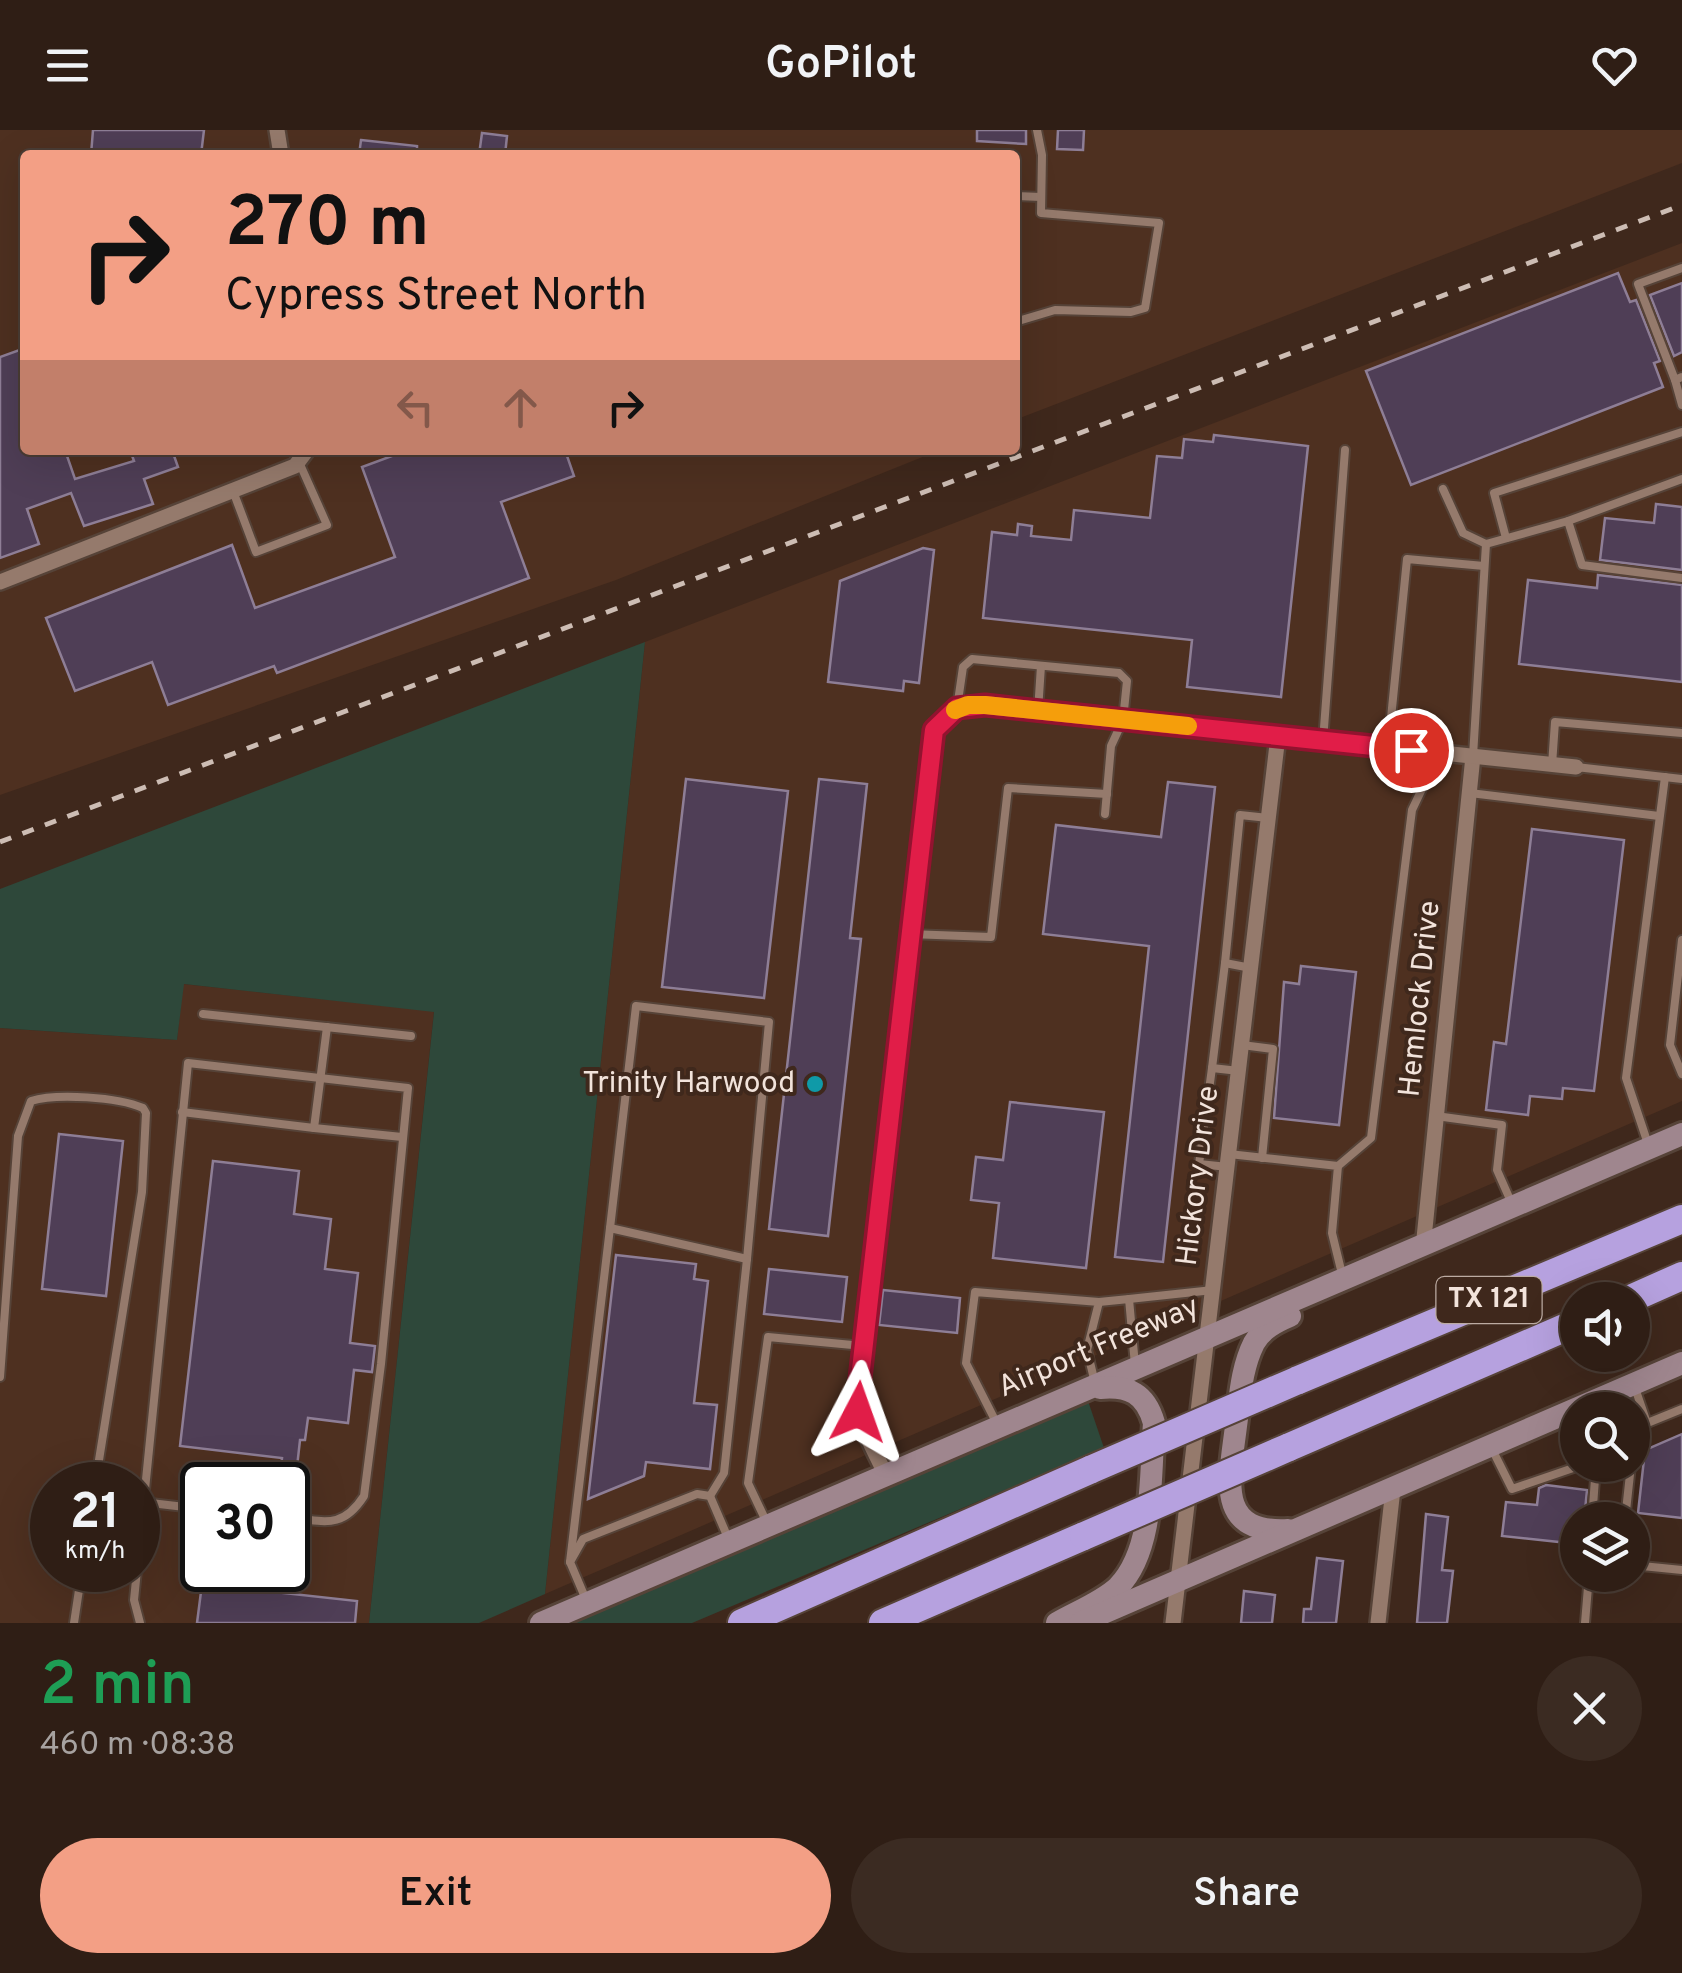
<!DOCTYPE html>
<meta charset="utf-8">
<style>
body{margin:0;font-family:Overpass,sans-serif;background:#3b2b22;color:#f1f3f6;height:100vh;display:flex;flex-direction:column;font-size:38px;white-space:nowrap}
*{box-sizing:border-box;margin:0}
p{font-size:32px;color:#a7a2a0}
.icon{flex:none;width:55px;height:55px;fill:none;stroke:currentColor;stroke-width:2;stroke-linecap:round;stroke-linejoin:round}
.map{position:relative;height:1493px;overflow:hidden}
.panel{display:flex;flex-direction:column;background:#2f1e15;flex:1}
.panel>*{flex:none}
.top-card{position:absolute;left:20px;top:20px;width:1000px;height:305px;border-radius:10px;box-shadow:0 10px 40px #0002,0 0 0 2px #4a3c34;background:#f39f85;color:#111;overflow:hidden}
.tools{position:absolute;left:1560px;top:1152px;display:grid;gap:20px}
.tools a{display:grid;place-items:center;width:90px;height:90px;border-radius:50%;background:#2f1e15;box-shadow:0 10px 40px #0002,0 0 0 2px #4a3c34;font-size:50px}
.speed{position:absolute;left:30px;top:1332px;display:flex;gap:20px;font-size:50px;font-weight:700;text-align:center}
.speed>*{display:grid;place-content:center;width:130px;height:130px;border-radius:50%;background:#2f1e15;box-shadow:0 10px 40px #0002,0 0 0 2px #4a3c34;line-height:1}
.speed small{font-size:25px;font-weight:400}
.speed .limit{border:5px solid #111;border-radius:15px;background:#fff;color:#111}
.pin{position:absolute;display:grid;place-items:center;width:85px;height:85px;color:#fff;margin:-42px;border:5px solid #fff;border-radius:50%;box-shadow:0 2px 10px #0007}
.me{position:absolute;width:110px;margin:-55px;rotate:4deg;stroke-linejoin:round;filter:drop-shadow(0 0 8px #0008)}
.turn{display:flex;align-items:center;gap:35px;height:210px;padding:0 40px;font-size:45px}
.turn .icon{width:130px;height:130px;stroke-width:2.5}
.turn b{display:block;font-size:70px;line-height:85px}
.lanes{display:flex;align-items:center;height:95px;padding:0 40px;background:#0003;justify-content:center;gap:50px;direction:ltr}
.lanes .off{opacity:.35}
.round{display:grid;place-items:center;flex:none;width:105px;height:105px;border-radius:52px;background:#3b2b22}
.head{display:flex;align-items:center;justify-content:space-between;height:170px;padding:0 40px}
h1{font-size:60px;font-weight:600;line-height:75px;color:#1e9e55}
.button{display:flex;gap:20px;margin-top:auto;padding:20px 40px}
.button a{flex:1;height:115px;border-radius:60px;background:#f39f85;color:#111;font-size:40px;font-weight:600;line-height:115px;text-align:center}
.button a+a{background:#3b2b22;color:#f1f3f6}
header{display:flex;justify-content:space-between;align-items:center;height:130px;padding:0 40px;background:#2f1e15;font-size:45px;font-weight:600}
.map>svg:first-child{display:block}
.built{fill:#4e3020;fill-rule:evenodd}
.green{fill:#2e483a}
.building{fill:#4f3e56;stroke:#8e7e96;stroke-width:2.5}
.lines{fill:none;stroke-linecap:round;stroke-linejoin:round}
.lane-casing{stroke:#564338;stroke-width:12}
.street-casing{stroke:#564338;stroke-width:20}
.secondary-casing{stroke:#564338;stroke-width:28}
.highway-casing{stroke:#564338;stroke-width:32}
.lane{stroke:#957a6c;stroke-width:8}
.street{stroke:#957a6c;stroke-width:15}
.secondary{stroke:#9f868e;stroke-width:22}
.highway{stroke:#b6a1df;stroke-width:28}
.rail{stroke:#cdbdb4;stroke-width:5;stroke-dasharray:12 12;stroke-linecap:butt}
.highway-bridge-casing{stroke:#564338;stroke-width:32;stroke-linecap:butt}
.highway-bridge{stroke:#b6a1df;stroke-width:28}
.route-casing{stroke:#92132f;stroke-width:25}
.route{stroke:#e11d48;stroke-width:18}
.slow{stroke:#f59e0b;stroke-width:18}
.culture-dot{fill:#0f9aa8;stroke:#3f281c;stroke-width:4}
.labels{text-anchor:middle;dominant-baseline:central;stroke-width:8;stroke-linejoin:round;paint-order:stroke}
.shield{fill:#3f281c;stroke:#bcaba2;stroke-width:2.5}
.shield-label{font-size:28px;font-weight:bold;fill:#f2e3db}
.street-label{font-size:30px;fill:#f2e3db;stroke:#3f281c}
.poi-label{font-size:30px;fill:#f2e3db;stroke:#3f281c;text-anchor:end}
</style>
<header><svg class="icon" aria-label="menu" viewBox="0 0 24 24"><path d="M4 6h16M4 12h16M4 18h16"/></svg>GoPilot<svg class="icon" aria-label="heart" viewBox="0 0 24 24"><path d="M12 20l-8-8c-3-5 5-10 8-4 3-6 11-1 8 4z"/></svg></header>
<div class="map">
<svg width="1682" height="1493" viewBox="0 0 1682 1493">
<rect width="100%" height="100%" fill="#3f281c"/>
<!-- built -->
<g class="built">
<path d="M0,0H1682V33L1015,290V25H25V320H940L616,450L0,665Z"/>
<path d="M1682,113V971L545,1464L645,512Z"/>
<path d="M183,854L434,881L369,1493H0V898L177,910ZM52,1355H138V1440H52ZM202,1355H288V1440H202Z"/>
</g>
<!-- green -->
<g class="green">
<path d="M645,512L545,1464L479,1493H369L434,882L184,854L177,910L0,898V759Z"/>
<path d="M1087,1268L1104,1318L692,1493H564Z"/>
</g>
<!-- building -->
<g class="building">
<path d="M93,0H204L201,25H91Z"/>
<path d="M977,0H1026V14L977,11Z"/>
<path d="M1058,0H1084L1083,20L1057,19Z"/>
<path d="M482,3L507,6L505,25H479Z"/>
<path d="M361,10L417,16V25H359Z"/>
<path d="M1618,143L1630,172L1636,170L1660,231L1654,233L1663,257L1411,355L1366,241Z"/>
<path d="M1682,153V222L1674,226L1650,165Z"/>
<path d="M25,218V320H65L75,349L134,331L130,320H172L178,337L144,349L153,374L84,396L71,363L27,379L39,414L0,428V227Z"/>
<path d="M1214,305L1308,316L1281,567L1187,557L1192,510L983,488L992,402L1017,405L1018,394L1032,396L1031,406L1071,410L1074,380L1150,388L1157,326L1182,328L1184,309L1213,312Z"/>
<path d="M408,320L410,324L422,320H565L574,346L501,372L529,448L277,543L274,536L168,575L152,532L75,561L46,488L232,415L255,478L395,427L362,337Z"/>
<path d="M1656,374L1682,377V440L1600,430L1605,388L1654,393Z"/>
<path d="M923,418L934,420L919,553L904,551L903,561L828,552L840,451Z"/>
<path d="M1598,445L1682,455V552L1519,534L1528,450L1597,458Z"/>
<path d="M686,649L788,661L764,868L662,857Z"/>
<path d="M819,649L867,654L850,808L861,809L828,1106L769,1099Z"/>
<path d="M1168,652L1215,657L1163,1132L1115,1127L1149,816L1043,804L1056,695L1161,707Z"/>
<path d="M1532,699L1624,710L1594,961L1563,958L1562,969L1530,966L1528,985L1486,980L1494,912L1506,914Z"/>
<path d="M1301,836L1356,842L1339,995L1274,988L1284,852L1299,854Z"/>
<path d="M1010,972L1104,982L1086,1138L993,1128L999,1073L971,1070L976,1027L1003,1030Z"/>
<path d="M59,1004L123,1011L106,1166L42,1159Z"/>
<path d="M213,1031L299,1041L294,1084L331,1089L325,1139L358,1143L350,1213L375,1216L372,1242L354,1240L348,1293L308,1288L305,1310H300L295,1355L279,1353L282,1328L180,1316Z"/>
<path d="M616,1125L696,1134L694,1149L708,1151L694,1273L717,1275L710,1339L646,1332L644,1346L588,1369Z"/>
<path d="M769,1139L847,1147L842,1192L764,1184Z"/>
<path d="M883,1160L960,1168L957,1203L879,1195Z"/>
<path d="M1682,1304V1388L1638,1383L1645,1320Z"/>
<path d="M1546,1355L1587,1360L1584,1390H1578V1414L1502,1406L1506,1372L1537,1375L1539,1358Z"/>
<path d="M1426,1384L1448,1387L1442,1440L1453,1441L1447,1493H1417Z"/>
<path d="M1317,1428L1343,1431L1336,1493H1303L1304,1479H1311Z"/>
<path d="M202,1454L357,1471L355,1493H197Z"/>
<path d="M1244,1461L1275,1465L1272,1493H1241Z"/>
</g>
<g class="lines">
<defs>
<g id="lane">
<path d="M1015,66L1041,67"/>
<path d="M1682,138L1638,154L1675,250L1682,247"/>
<path d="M1015,192L1055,180L1131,182L1145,178L1159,93L1041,83L1042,25L1037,0"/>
<path d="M1675,250L1682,275"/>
<path d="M1443,359L1463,403L1486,414L1568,391L1682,349"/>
<path d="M233,361L256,422L327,395L299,332"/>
<path d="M1568,391L1582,435L1682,448"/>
<path d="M1506,408L1494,363L1682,302"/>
<path d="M957,578L963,537L972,529L1119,543L1127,551L1123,590L1111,616L1105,684"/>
<path d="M1038,581L1041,536"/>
<path d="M1323,611L1345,320"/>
<path d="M1388,618L1407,429L1484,436"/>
<path d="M1473,626L1486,414"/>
<path d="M1552,635L1555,592L1682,603"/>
<path d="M1576,637L1682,649"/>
<path d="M1470,663L1659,686"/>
<path d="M909,804L991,807L1008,658L1107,664"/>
<path d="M1682,810L1670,915L1682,944"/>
<path d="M1251,838L1225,833L1240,685L1268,688"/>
<path d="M203,884L411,906"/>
<path d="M327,897L314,998L402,1007"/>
<path d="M1242,915L1273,919L1262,1028"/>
<path d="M1212,938L1225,833"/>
<path d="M182,982L314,998"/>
<path d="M1436,986L1502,995L1497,1040L1512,1074"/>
<path d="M1648,1014L1626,948L1665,647"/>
<path d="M1229,1024L1338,1036L1332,1103L1342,1144"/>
<path d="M1338,1036L1371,1008L1412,680L1430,642L1433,622"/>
<path d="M1228,1037L1199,1034L1212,938L1239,941"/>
<path d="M610,1098L636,876L769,892L747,1129"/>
<path d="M1129,1169L1213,1160"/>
<path d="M1099,1172L1129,1169L1135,1235"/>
<path d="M0,1247L18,1006L31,971C56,963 118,967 143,978L146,983L142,1062L95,1355"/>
<path d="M1634,1255L1647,1293"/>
<path d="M996,1292L966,1233L975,1162L1099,1172L1087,1220L1095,1253"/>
<path d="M1491,1317L1512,1359L1582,1335"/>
<path d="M1632,1323L1635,1298L1682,1279"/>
<path d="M142,1372L202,1379"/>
<path d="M1592,1390L1596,1335"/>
<path d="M1625,1390L1631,1335"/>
<path d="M766,1391L748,1353L768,1207L863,1216"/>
<path d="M138,1429L188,933L408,958L381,1234L364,1366C342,1400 324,1391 288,1387"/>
<path d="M570,1432L610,1098L747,1129L724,1343L710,1366"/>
<path d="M1632,1435L1682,1440"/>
<path d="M137,1440L134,1470L140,1493"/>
<path d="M587,1472L570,1432L583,1409L697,1364L710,1366L728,1408"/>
<path d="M74,1493L82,1440"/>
<path d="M1585,1493L1589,1445"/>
</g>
<g id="street">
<path d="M277,0L281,25"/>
<path d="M0,452L295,336L307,320"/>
<path d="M1423,1118L1473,626"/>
<path d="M886,1345C873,1319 859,1295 857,1266L934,599L957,578L985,575L1576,637"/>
<path d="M1173,1493L1278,606"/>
<path d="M1378,1493L1393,1359"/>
</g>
<g id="secondary">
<path d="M1288,1400C1214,1404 1230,1347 1236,1296C1240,1268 1241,1239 1254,1213C1262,1199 1276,1192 1290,1186"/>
<path d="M541,1493L1682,1004"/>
<path d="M1057,1493C1076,1482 1102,1472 1118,1457C1155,1419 1150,1344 1154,1293C1146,1264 1129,1255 1100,1258"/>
<path d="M1080,1493L1682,1233"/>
</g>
<g id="highway">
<path d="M1628,1170L1682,1146"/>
<path d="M1296,1251L1682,1089"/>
<path d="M1287,1318L1578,1192"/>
<path d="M742,1493L1092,1339"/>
<path d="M883,1493L1084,1406"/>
</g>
</defs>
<!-- lane casing -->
<use href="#lane" class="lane-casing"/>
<!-- street casing -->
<use href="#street" class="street-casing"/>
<!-- secondary casing -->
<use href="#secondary" class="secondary-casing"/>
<!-- highway casing -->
<use href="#highway" class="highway-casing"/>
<!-- lane -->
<use href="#lane" class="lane"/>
<!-- street -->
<use href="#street" class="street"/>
<!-- secondary -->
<use href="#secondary" class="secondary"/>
<!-- highway -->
<use href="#highway" class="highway"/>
<!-- rail -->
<path class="rail" d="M0,712L1682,75"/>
<defs>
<g id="highway-bridge">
<path d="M1092,1339L1296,1251"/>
<path d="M1084,1406L1287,1318"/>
</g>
</defs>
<!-- highway-bridge casing -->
<use href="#highway-bridge" class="highway-bridge-casing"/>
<!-- highway-bridge -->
<use href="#highway-bridge" class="highway-bridge"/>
</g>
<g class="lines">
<defs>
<path id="route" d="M858,1282V1266L934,600L957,578L985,575L1411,620"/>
</defs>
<!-- route casing -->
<use href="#route" class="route-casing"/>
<!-- route -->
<use href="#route" class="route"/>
<!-- slow -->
<path class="slow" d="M955,580L968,575H985L1188,596"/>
</g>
<!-- markers -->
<circle class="culture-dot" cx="815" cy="954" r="10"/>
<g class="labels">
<!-- shield labels -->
<rect class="shield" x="1436.5" y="1147" width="105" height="46" rx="8"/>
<g class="shield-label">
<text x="1489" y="1170">TX 121</text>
</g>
<!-- street labels -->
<g class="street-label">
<text transform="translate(1421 869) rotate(-84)">Hemlock Drive</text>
<text transform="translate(1199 1046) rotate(-83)">Hickory Drive</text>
<text transform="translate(1099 1218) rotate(-23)">Airport Freeway</text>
</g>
<!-- poi labels -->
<g class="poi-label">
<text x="795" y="954">Trinity Harwood</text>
</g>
</g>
</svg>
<div class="tools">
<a><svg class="icon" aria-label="sound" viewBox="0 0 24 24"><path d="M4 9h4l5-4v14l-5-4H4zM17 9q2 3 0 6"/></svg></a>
<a><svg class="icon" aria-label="search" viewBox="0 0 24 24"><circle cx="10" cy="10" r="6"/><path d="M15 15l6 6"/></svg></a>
<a><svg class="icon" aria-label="layers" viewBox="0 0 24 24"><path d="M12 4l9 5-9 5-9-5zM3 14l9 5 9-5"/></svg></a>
</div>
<div class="speed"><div>21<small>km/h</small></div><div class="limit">30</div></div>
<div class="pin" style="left:1411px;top:620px;background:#d93025"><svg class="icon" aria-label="arrive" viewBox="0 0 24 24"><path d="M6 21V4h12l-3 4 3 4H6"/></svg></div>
<svg class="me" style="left:858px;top:1282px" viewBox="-20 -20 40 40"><path d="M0-17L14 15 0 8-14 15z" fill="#e11d48" stroke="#fff" stroke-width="4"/></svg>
<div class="top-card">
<div class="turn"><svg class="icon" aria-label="right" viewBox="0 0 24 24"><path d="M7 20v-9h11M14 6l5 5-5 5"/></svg><div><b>270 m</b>Cypress Street North</div></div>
<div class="lanes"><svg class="icon off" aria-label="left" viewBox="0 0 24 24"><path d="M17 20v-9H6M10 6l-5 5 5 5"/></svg><svg class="icon off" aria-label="ahead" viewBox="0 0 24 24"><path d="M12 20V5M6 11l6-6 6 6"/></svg><svg class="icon" aria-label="right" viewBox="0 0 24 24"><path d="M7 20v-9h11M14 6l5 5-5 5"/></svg></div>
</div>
</div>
<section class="panel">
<div class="head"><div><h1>2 min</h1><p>460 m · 08:38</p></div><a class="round"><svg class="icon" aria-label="close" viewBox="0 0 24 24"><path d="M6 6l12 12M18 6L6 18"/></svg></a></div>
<div class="button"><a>Exit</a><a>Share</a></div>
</section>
